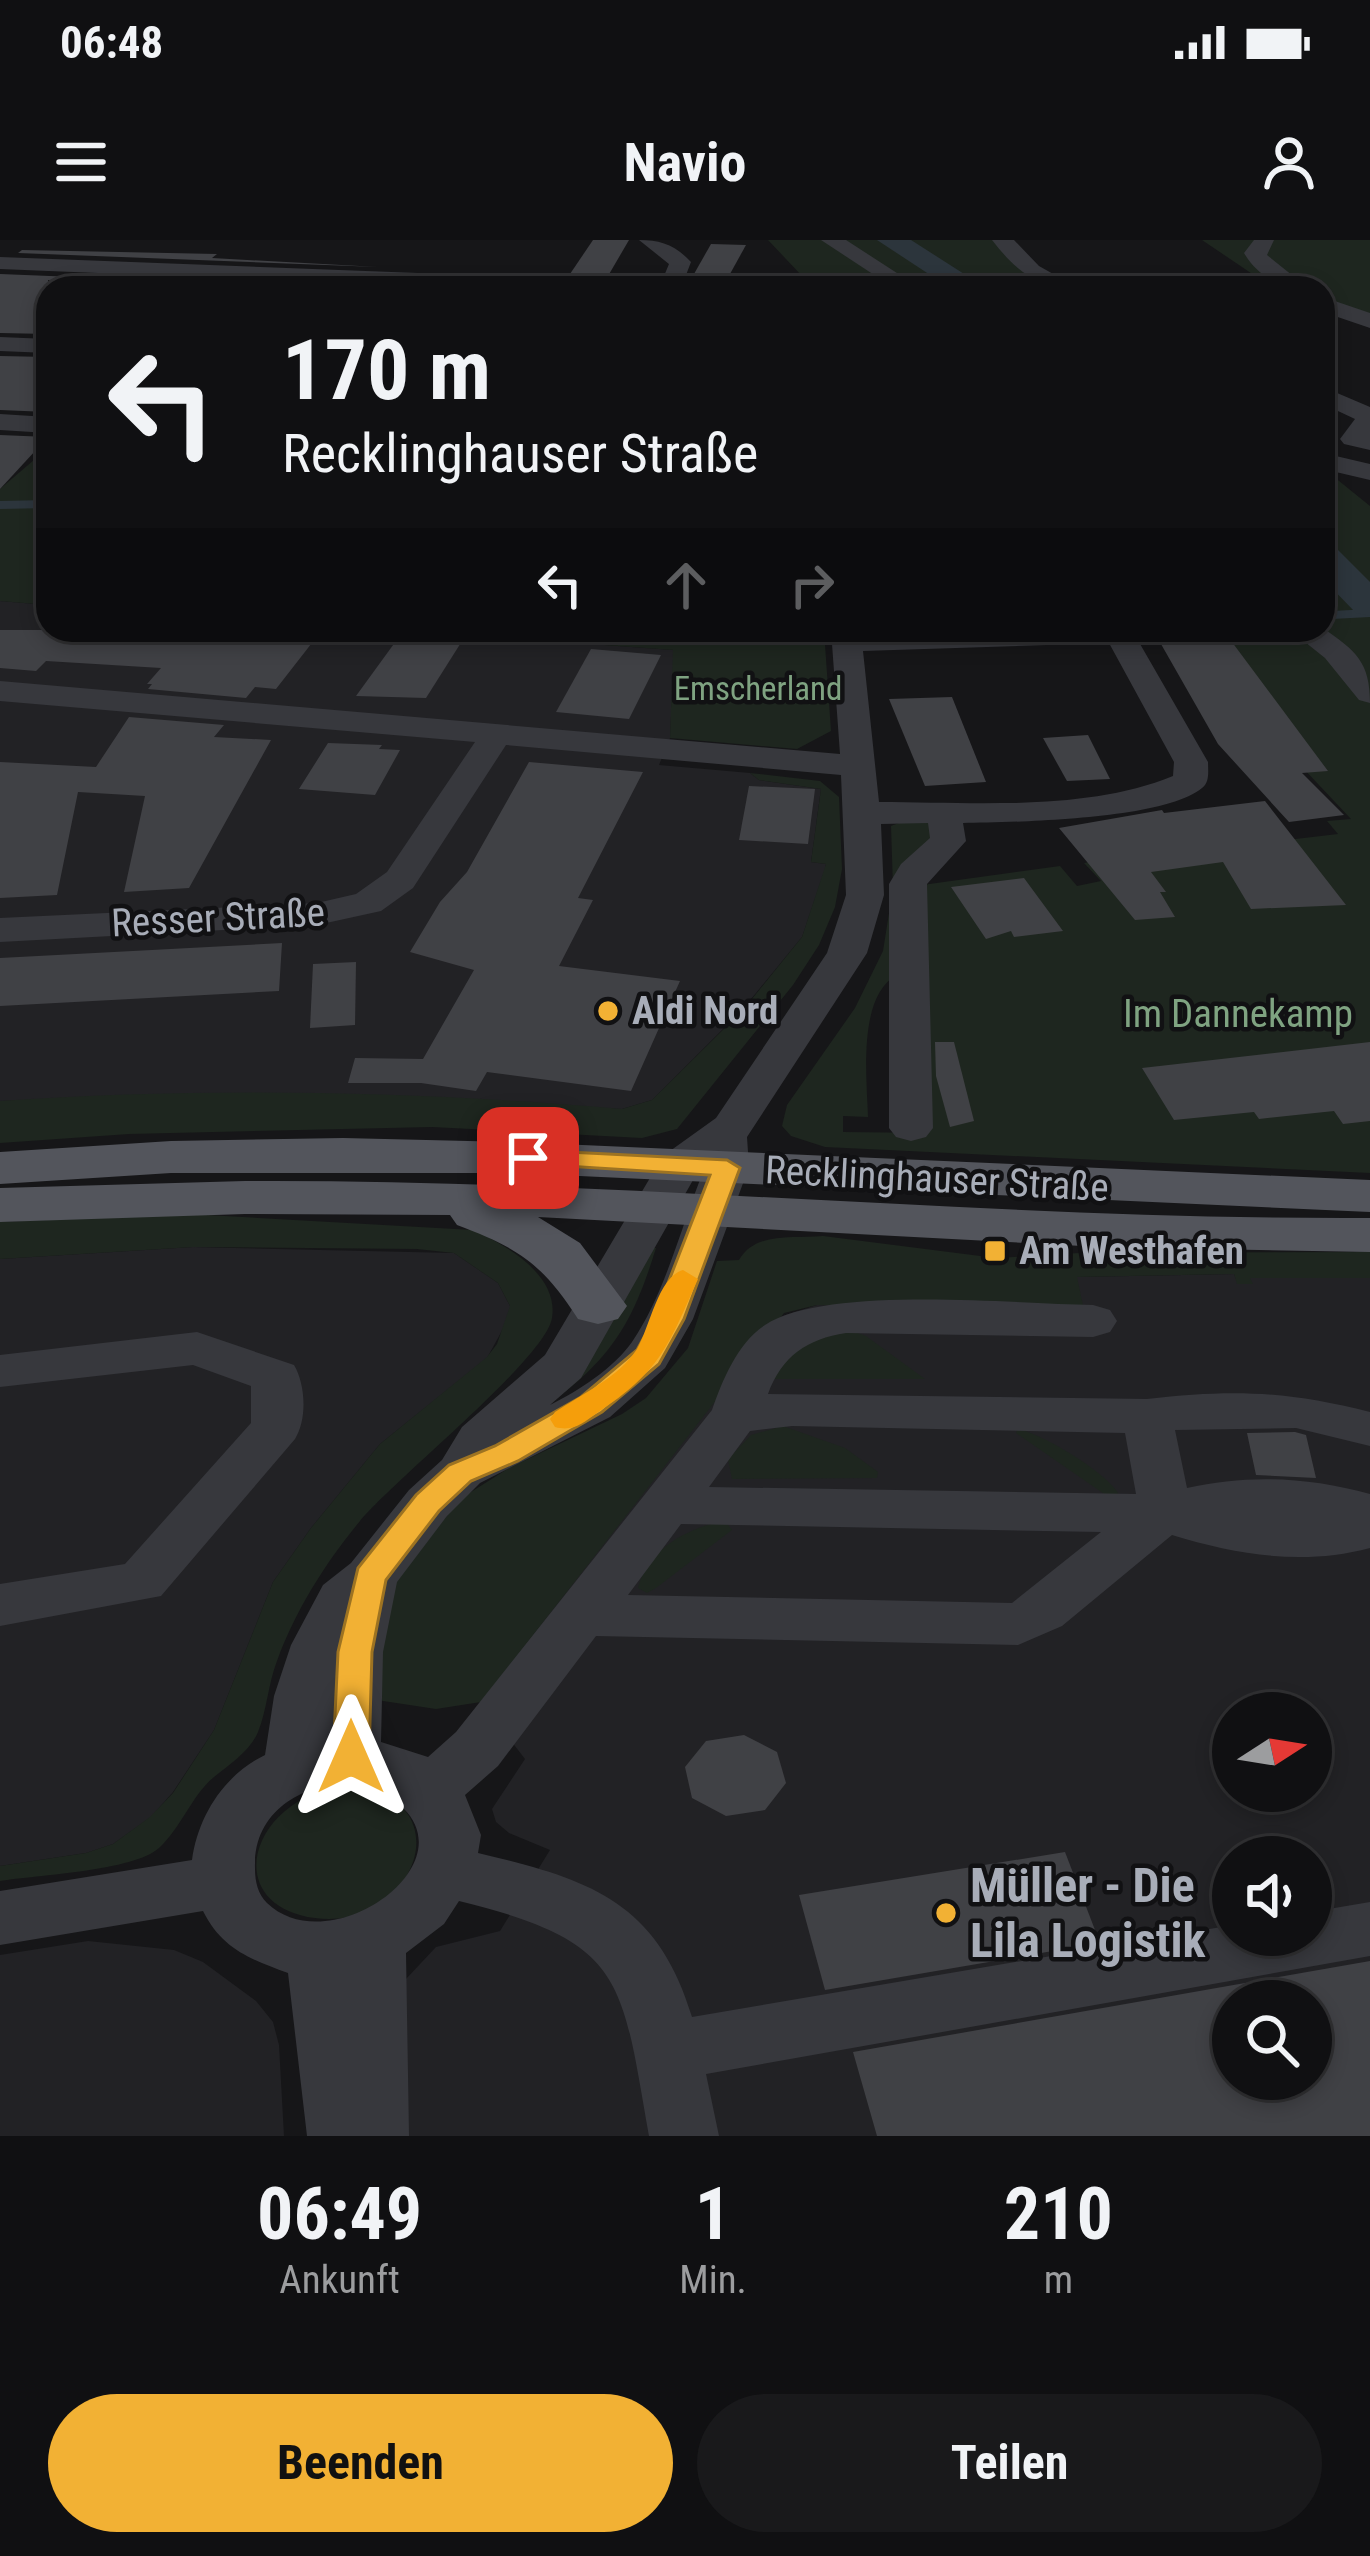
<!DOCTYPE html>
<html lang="de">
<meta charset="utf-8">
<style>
body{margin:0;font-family:"Roboto Condensed",sans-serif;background:#19191b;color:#f1f3f6;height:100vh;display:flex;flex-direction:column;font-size:45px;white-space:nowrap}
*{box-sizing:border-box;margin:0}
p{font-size:39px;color:#9c9d9f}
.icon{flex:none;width:66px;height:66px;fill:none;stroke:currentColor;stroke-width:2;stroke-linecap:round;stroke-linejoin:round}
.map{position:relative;height:1896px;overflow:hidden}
.drawer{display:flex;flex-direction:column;background:#101012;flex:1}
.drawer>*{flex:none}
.banner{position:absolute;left:36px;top:36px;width:1299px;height:366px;border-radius:36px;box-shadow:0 6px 18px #0003,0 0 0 3px #303032;background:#101012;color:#f1f3f6;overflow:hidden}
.needle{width:78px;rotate:78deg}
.fabs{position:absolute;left:1212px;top:1452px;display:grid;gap:24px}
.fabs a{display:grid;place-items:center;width:120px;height:120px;border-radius:50%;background:#101012;box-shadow:0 6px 18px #0003,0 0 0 3px #303032;font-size:60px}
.pin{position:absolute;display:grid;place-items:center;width:102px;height:102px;color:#fff;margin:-51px;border-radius:24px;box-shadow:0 6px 18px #0006}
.me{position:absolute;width:132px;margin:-66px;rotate:0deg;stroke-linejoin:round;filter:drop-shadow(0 0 9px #0008)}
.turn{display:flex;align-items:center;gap:42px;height:252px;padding:0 48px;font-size:54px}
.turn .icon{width:156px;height:156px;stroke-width:2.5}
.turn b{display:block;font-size:84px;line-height:102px}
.lanes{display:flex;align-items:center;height:114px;padding:0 48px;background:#0003;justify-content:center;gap:60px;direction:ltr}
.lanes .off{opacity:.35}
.eta{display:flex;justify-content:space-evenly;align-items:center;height:204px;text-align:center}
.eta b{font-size:72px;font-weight:700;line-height:84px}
.button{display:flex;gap:24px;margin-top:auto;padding:24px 48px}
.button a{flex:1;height:138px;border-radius:72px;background:#f2b134;color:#111;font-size:48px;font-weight:700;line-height:138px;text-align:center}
.button a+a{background:#19191b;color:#f1f3f6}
.status{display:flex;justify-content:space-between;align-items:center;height:84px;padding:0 60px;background:#101012;direction:ltr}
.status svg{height:33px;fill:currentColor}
header{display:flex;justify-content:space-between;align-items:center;height:156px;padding:0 48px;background:#101012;font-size:54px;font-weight:700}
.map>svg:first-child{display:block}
.built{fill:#222225;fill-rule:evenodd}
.green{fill:#1e261f}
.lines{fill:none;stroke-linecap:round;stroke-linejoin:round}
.stream{stroke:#2c353c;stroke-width:8}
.river{fill:#2c353c;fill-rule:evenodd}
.building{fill:#404145;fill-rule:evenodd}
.minor{fill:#37383d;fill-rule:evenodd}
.major{fill:#53555c;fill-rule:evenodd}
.route{fill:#f2b134;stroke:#9d7322;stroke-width:3}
.slow{fill:#f59e0b}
.poi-dot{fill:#f2b134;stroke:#111113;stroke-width:4.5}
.labels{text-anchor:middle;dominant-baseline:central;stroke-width:9;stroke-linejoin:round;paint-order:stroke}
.far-park-label{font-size:33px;fill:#7fa381;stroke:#111113}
.street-label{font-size:39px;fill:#a8adb8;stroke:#111113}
.poi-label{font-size:39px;font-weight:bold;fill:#a8adb8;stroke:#111113;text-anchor:start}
.park-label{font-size:39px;fill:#7fa381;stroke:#111113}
.near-poi-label{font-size:48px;font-weight:bold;fill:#a8adb8;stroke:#111113;text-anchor:start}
</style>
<div class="status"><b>06:48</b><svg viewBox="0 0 49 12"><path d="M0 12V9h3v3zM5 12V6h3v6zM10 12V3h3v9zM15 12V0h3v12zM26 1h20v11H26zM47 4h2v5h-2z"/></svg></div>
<header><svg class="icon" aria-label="menu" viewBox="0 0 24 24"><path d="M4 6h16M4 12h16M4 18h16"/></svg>Navio<svg class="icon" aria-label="person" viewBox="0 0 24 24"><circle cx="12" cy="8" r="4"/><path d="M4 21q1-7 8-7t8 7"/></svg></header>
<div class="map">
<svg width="1370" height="1896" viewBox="0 0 1370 1896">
<rect width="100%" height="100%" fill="#161618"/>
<!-- built -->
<g class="built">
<path d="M0,361L48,365V390H396L674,410L670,498L659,525L750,533L759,540L821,549L811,622L826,624L825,629L802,697L742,770L652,860L622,869L291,855L0,861Z"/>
<path d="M193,1007L454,1013L498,1043L510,1066V1076L487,1118L380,1204L311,1288L273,1342L214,1490L173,1552L151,1577L113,1604L86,1613L0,1626V1019Z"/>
<path d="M1234,1034L1238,1044H1252L1249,1038H1370V1896H397L406,1739L436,1707L500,1691L550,1610L509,1593L496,1582L492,1569L525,1519L481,1462L776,1078L817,1065L1083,1069L1076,1037ZM1233,1473H1311V1551H1233ZM1233,1617H1311V1695H1233ZM1233,1761H1311V1839H1233Z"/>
<path d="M88,1701L174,1710L203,1722L256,1761L273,1782L279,1805L284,1896H0V1715Z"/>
</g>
<!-- green -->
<g class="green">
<path d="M768,0H997L1040,40L1059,48L803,45V37Z"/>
<path d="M1202,0H1370V83L1323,69V48H1273Z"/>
<path d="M48,208V365L0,361V249Z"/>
<path d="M1323,228L1370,266V933L825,907L791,896L782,886L787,865L855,768L883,711L893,648L891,586C909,578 933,575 944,595L903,643L897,735C857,756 867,839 868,877L843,876V892L929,893L927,873L921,868L915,646L1060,626L1077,646L1101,641L1084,623L1128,616L1124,608L1148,603L1163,627L1181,623L1170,608L1281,594L1287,600L1338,594L1327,581L1351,579L1286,510L1208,390H1323Z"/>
<path d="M396,390H824L831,491L797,509L670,498L673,410Z"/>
<path d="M750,533L820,541L839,557L842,629L835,667L819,705L793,745L677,889L642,898L432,887L129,894L0,903V861C205,847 417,851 622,869L652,860L743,770L802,697L826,624L811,622L821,549L759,540Z"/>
<path d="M189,974L473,990C506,1005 559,1035 552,1078C545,1119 397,1237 360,1281C326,1322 295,1371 277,1421C268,1444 267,1470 258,1492C250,1511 230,1524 214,1537C192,1555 181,1588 159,1608C134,1631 36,1635 0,1641V1626L86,1613L113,1604L150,1577L173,1553L214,1490L273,1342L311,1288L380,1204L487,1117L497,1104L510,1066L498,1043L454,1013L417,1009L193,1007L0,1019V982Z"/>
<path d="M823,996L996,1018L1079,1013L1370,1012V1038H1250L1253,1044H1237L1234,1034L1077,1037L1084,1070L817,1065L784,1073L481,1462L436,1469L370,1459L381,1361L460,1259L509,1228L622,1174L646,1158L688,1108L717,1021L739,1020C756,991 794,999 823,996Z"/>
<path d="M640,1007L656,1008C631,1090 607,1123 537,1173Z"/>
<path d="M849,1090L866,1096L925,1139H771C779,1107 821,1099 849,1090Z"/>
<path d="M783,1186L845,1208L878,1232L877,1238L732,1239L728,1219L751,1195Z"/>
<path d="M1018,1189C1043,1194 1109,1234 1119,1255L1110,1258L1016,1193Z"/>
<path d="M725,1281L732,1290L656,1348L647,1353L638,1348C647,1309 689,1287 725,1281Z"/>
<path d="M341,1546C469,1551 416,1692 315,1678C220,1665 249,1561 341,1546Z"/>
</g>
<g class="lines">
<!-- stream -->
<g class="stream">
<path d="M0,265L48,264"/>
<path d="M1332,375L1370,373"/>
</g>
<!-- river -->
<g class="river">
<path d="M877,0H911L986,48H950Z"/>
<path d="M1323,305L1337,309L1370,342V376L1356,373L1323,339Z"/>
</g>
</g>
<!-- building -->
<g class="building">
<path d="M593,0H629L608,36L570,34Z"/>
<path d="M711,4L746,5L725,43L690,41Z"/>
<path d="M22,10L217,14L212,18L378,27L18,13Z"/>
<path d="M0,34L352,48L48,40V94L0,93Z"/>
<path d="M0,116L48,117V172L0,170Z"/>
<path d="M0,195L48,197L0,249Z"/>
<path d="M0,390H322L276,449L255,447L246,458L148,449L152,444H147L161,428L46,421L36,431L0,428Z"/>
<path d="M404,390H469L426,458L356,456Z"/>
<path d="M1153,390L1226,394L1328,531L1302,533L1344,575L1289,582L1218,504Z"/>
<path d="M591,409L661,415L629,479L556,472Z"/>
<path d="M952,457L986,542L925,546L889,459Z"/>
<path d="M129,477L224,485L214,497L271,500L189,648L124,652L145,556L78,552L57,655L0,658V522L96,527Z"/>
<path d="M1088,495L1110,539L1067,541L1043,498Z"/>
<path d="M328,503L382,505L379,509L400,510L375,555L299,549Z"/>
<path d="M529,522L643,532L578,658L593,660L559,726L680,741L631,851L487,832L476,851L421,843H348L355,818L423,819L474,730L410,712L440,662L467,632Z"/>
<path d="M749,546L815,549L808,604L739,600Z"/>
<path d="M1265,561L1346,665L1251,669L1223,622L1151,632L1166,652H1160L1175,677L1135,680L1059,588L1162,570L1164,573Z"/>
<path d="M1024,638L1063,691L1014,697L1011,691L986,699L951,647Z"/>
<path d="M282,703L279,751L0,766V718Z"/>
<path d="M356,722L355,785L310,788L313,724Z"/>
<path d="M935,802H954L974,881L950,887L936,836Z"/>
<path d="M1370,802V881L1343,884L1334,871L1259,879L1254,872L1174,880L1142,828Z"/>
<path d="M1295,1192L1306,1195L1316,1238L1256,1235L1247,1193Z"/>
<path d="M744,1495L777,1512L786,1543L765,1570L726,1576L692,1558L685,1527L706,1501Z"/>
<path d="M1065,1612L1100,1703L825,1750L799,1655Z"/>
<path d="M1370,1721V1896H877L853,1812ZM1233,1761H1311V1839H1233Z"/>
</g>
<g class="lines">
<!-- minor -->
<g class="minor">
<path d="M639,0C661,0 675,5 691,22L681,48H659L669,24Z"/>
<path d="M821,0H846L920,48H894Z"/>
<path d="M992,0H1014L1039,26L1078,48C1037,48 1017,32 992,0Z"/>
<path d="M1254,0H1274L1267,15L1308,48C1281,48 1258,37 1244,13Z"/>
<path d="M0,17L626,41L637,48H462L0,29Z"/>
<path d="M1323,57L1370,73V88L1323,72Z"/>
<path d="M0,97L48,99V113L0,111Z"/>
<path d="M1323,147L1370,167V210L1344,204L1340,199L1355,179L1323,164Z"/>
<path d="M0,174L48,177V193L0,190Z"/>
<path d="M1323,213L1370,224V240L1323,229Z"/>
<path d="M1323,388C1356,411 1370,422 1370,463L1359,460L1325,418L1290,390Z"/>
<path d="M831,390H1132L1208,522C1208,531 1210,542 1202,548C1164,580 1015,582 963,583L966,601L927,644L933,888L926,897L911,901L896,897L889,888V644L901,624L930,598L928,583L881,584L884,655L867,713L747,897L749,927L693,1079L665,1128L610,1177L480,1243L447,1276L397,1342L383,1412L381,1502L428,1517L456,1492L712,1170C722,1141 738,1102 765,1085C827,1045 1014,1064 1093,1065L1110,1070L1117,1081L1110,1092L1093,1097L846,1093C807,1099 782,1116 768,1154L1147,1159C1233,1149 1286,1151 1370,1172V1206L1296,1188L1175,1190L1187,1248C1248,1234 1310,1237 1370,1254V1308C1303,1326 1238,1315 1172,1295L1062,1386L1018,1405L596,1396L498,1526L465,1555L481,1595L478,1613C587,1639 657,1660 692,1777L1233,1685V1695H1311V1672L1370,1662V1716L706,1834L719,1896H649C621,1740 627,1702 459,1661L444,1684L406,1713L409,1896H307L288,1733C250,1719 222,1709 203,1671L0,1705V1651L192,1620C198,1576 224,1535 265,1515L274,1456L291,1405L323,1345L351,1323L409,1250L442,1220L462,1187L545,1115L663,916L716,878L827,713L846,655L841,535L506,505L413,648L381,671L317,685L0,702V678L317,663L356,654L387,632L475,502L0,461V441L840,514ZM1109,403L1174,522L1173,536C1085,572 972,562 879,562L863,411ZM705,927C682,983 666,1052 632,1102C614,1128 578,1151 550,1165L581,1138L697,933ZM792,1186L1125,1193L1136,1254L709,1247L750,1191ZM681,1284L1101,1292L1012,1363L628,1355ZM351,1541C515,1590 339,1732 267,1663C258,1654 255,1642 255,1629C253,1572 299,1546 351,1541Z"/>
<path d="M197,1092L294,1125C306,1145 307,1180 295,1199L161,1356L0,1386V1344L125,1324L251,1183V1146L193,1125L0,1147V1115Z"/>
</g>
<!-- major -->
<g class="major">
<path d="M343,898L514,902L1370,940V972L514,933H171L0,944V912L171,901Z"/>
<path d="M245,941C621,939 995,980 1370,978V1012L1101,1007L538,977L580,1003L627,1066L618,1079L598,1084L578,1079C542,1023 518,1008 457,985L450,975L245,974L0,982V948Z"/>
</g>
</g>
<!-- route -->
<path class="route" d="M528,910L727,920L740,928L684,1079L659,1124L602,1172L518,1221L471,1241L439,1271L386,1340L372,1412L369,1517L364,1527L351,1531L338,1527L333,1517L338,1412L358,1328L416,1255L449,1225L495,1206L581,1157L637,1110L654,1079L710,935L518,923L514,918L518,912Z"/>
<!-- slow -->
<path class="slow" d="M683,1030L698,1039C668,1106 661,1131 597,1173C583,1183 573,1192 555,1187L550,1179L555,1172C582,1154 619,1137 637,1109C650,1087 658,1037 683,1030Z"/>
<!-- markers -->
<g class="poi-dot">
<circle cx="608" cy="771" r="12"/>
<rect x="983" y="999" width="24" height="24" rx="6"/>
<circle cx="946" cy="1673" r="12"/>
</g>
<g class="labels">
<!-- far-park labels -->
<g class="far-park-label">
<text x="758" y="448">Emscherland</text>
</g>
<!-- street labels -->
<g class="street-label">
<text transform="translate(218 678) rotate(-3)">Resser Straße</text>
<text transform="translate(937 939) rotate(3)">Recklinghauser Straße</text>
</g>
<!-- poi labels -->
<g class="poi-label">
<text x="632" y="771">Aldi Nord</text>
<text x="1019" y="1011">Am Westhafen</text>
</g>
<!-- park labels -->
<g class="park-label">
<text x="1238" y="774">Im Dannekamp</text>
</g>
<!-- near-poi labels -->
<g class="near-poi-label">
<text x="970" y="1645">Müller - Die<tspan x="970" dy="55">Lila Logistik</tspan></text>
</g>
</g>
</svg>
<div class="fabs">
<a><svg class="needle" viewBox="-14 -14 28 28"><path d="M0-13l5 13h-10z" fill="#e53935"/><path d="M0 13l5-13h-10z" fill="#9c9d9f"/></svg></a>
<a><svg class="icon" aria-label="sound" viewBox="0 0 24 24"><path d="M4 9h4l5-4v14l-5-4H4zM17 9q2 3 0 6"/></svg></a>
<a><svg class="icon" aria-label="search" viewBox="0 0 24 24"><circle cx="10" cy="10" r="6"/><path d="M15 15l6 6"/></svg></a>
</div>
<div class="pin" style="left:528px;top:918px;background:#d93025"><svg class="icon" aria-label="arrive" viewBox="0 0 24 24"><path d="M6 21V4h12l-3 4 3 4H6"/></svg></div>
<svg class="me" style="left:351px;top:1517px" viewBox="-20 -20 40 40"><path d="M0-17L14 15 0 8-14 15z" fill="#f2b134" stroke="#fff" stroke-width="4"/></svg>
<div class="banner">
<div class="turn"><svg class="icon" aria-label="left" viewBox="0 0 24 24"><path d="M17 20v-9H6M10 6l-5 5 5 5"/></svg><div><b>170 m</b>Recklinghauser Straße</div></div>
<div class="lanes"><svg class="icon" aria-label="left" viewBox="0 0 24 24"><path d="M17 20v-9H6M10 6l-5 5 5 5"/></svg><svg class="icon off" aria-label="ahead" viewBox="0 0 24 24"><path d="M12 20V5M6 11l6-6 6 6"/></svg><svg class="icon off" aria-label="right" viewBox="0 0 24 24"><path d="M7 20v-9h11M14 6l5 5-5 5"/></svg></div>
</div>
</div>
<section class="drawer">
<div class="eta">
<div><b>06:49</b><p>Ankunft</p></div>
<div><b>1</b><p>Min.</p></div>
<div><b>210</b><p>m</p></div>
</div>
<div class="button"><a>Beenden</a><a>Teilen</a></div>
</section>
